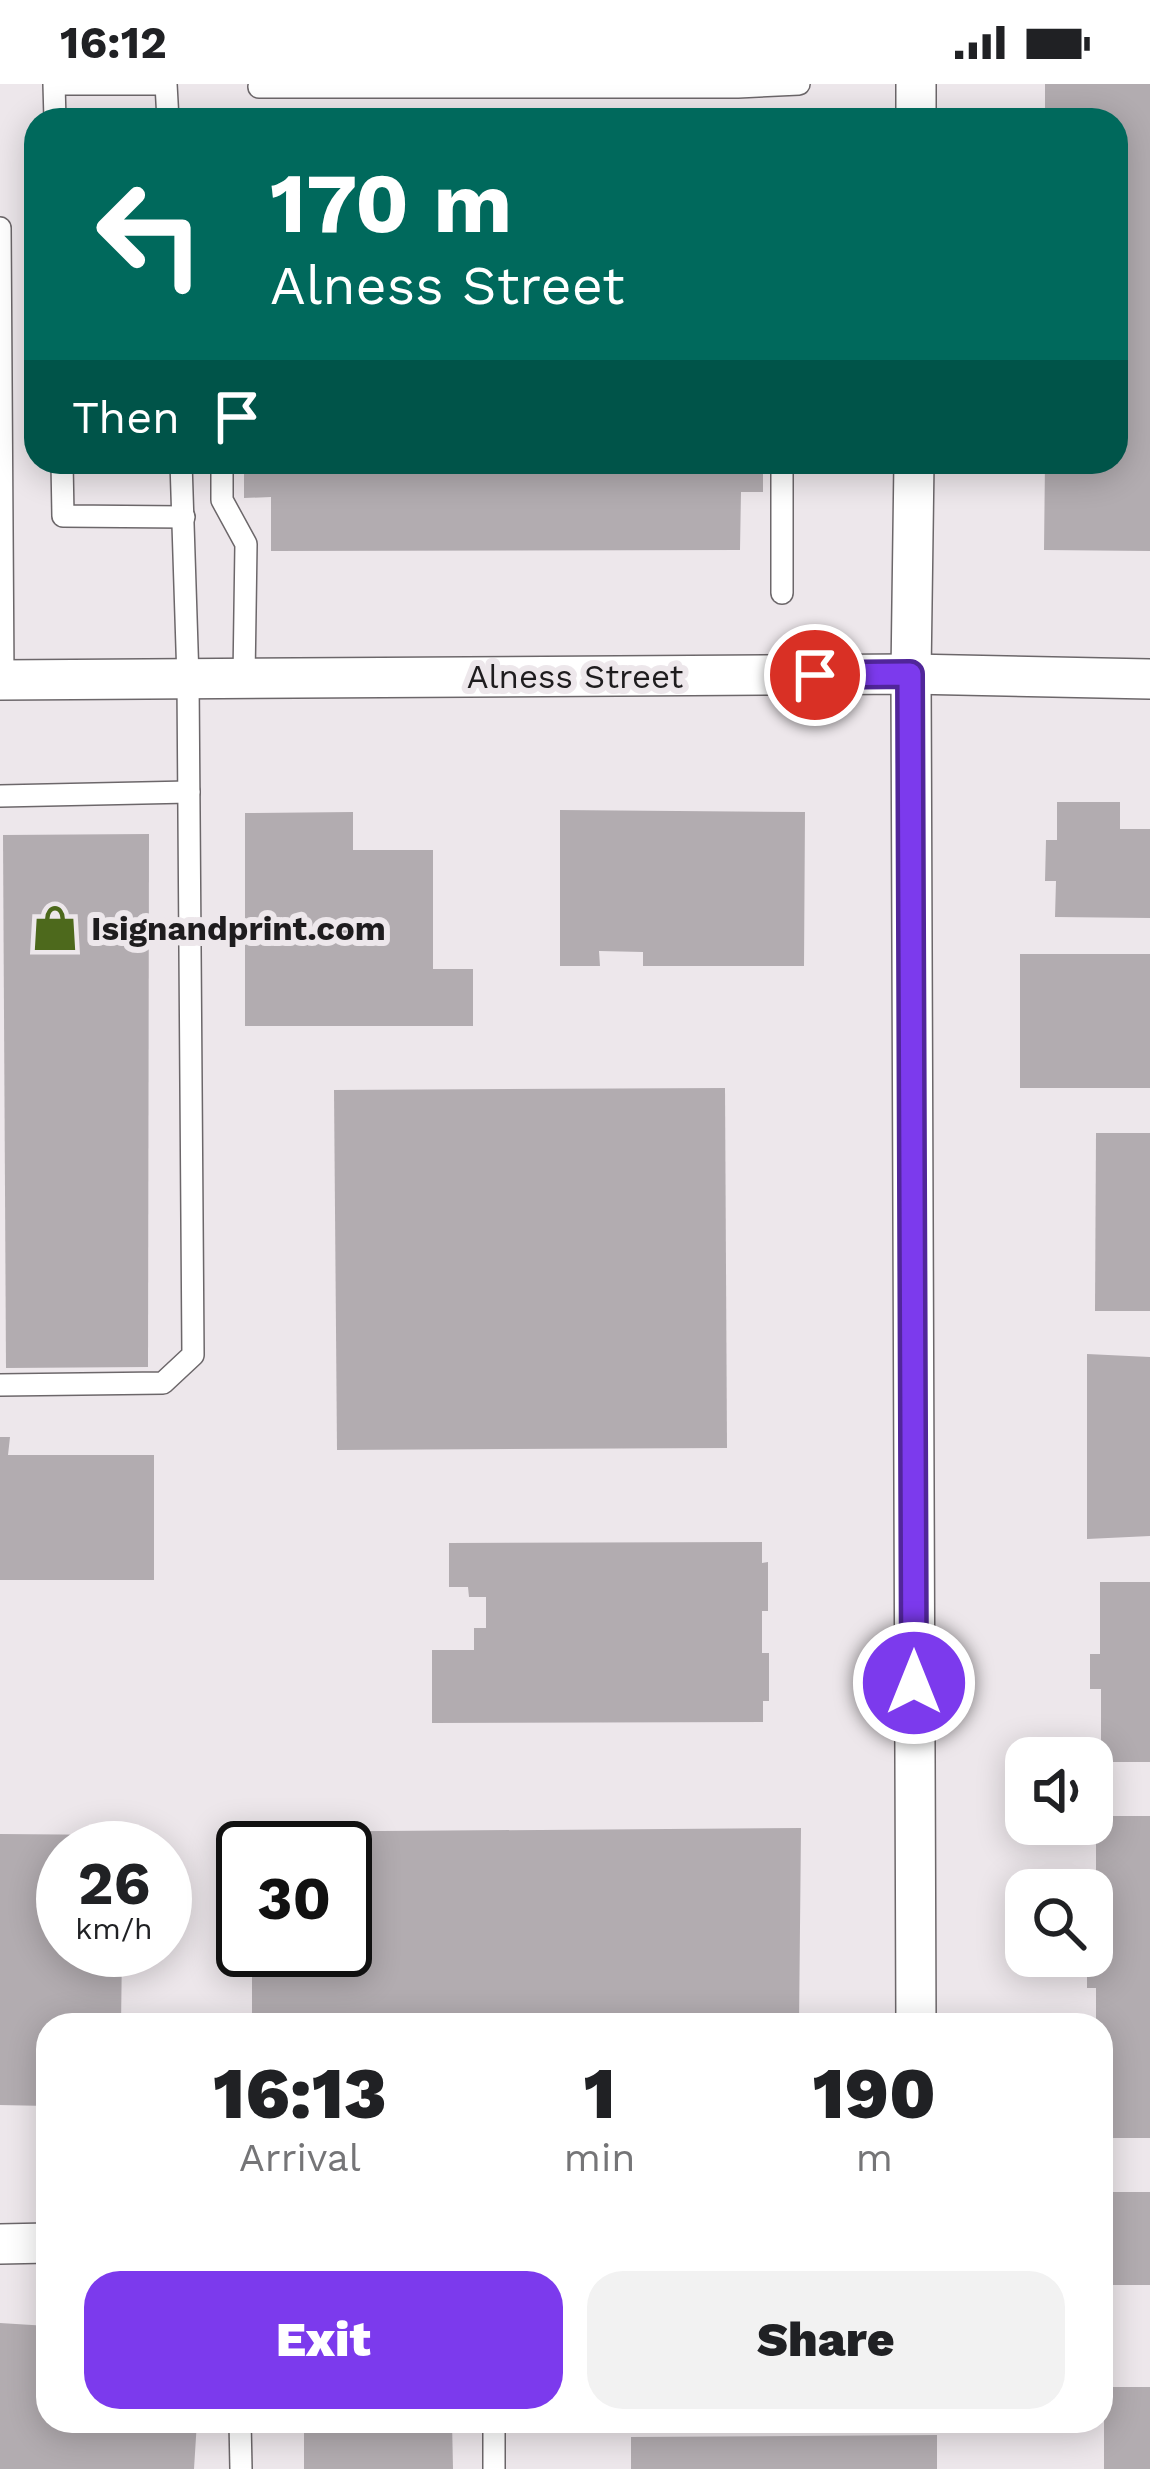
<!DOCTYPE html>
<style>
body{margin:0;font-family:"Work Sans",sans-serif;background:#f2f2f2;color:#202124;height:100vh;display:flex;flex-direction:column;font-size:45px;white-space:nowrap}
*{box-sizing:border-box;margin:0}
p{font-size:39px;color:#757577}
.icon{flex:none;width:66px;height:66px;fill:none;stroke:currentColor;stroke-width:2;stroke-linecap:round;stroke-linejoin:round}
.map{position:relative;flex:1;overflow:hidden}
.sheet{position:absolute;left:36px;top:1929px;width:1077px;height:420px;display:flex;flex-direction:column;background:#fff;border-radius:36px;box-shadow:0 6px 30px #0003}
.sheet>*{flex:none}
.hud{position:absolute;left:24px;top:24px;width:1104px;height:366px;border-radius:36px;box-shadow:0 6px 30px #0003;background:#00695c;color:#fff;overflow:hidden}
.buttons{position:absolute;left:1005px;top:1653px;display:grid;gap:24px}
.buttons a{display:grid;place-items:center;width:108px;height:108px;border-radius:24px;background:#fff;box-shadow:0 6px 30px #0003;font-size:60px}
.speed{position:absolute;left:36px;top:1737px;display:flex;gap:24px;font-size:60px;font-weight:700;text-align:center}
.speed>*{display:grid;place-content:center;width:156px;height:156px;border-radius:50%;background:#fff;box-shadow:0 6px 30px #0003;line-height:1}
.speed small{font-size:30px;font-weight:400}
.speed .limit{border:6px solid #111;border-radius:18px;background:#fff;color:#111}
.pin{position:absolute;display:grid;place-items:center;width:102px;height:102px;color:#fff;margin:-51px;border:6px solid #fff;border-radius:50%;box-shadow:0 3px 12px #0007}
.me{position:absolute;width:132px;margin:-66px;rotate:0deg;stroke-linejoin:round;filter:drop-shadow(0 0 9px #0008)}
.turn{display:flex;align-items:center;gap:42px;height:252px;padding:0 48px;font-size:54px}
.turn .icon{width:156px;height:156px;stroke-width:2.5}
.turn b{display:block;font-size:84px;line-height:102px}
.then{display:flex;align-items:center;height:114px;padding:0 48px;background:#0003;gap:24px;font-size:45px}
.eta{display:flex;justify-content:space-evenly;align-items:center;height:204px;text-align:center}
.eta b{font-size:72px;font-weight:800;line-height:84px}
.primary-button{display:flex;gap:24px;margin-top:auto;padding:24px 48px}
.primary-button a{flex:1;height:138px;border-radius:36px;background:#7c3aed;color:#fff;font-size:48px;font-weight:800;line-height:138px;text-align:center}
.primary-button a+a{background:#f2f2f2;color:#202124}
.status{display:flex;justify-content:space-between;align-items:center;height:84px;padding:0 60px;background:#fff;direction:ltr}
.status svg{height:33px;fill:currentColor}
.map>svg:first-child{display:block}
.building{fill:#b2acb0}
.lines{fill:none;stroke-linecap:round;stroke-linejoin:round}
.service-casing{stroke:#6c676a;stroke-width:24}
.minor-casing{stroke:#6c676a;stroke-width:42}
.service{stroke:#fff;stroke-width:21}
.minor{stroke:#fff;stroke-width:39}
.route-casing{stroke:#51269a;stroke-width:30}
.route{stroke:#7c3aed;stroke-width:21}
.labels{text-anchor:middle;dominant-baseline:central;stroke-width:12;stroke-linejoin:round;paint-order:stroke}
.street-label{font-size:33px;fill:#1e1c1e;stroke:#ede7eb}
.poi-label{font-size:33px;font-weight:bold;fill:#1e1c1e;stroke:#ede7eb;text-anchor:start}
</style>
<div class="status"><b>16:12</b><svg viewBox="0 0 49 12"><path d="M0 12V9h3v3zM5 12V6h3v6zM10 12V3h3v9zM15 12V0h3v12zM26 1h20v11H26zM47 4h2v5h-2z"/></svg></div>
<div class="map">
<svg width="1150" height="2385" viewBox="0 0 1150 2385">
<rect width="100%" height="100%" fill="#ede7eb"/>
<!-- building -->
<g class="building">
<path d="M1045,0H1150V467L1044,466L1045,378H1116V36H1045Z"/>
<path d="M244,378H763V408H741L740,466L271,467V413L244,414Z"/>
<path d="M1057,718H1120V745H1150V834L1055,833L1056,797H1045L1046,756H1057Z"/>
<path d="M560,726L805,728L804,882H643V868L599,867L600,882H560Z"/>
<path d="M353,728V766H433V885H473V942H245V729Z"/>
<path d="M149,750L148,1283L6,1284L3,751Z"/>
<rect x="1020" y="870" width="130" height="134"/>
<path d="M725,1004L727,1364L337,1366L334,1006Z"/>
<path d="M1096,1049H1150V1227H1095Z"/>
<path d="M1087,1270L1150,1273V1452L1087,1455Z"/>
<path d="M0,1353H10L8,1371H154V1496H0Z"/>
<path d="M762,1458V1479L768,1478V1527H762V1569H769V1617H763V1638L432,1639V1566H474V1544H486V1513H469L468,1503H449V1459Z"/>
<path d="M1100,1498H1150V1678H1101V1605H1090V1570H1100Z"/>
<path d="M1092,1732H1150V2054H1101V1941H1096V1904H1087V1885H1096V1834H1092V1812H1096V1753H1087L1088,1740H1092Z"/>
<path d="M801,1744L799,1941H252V1866H345V1764H251V1748Z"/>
<path d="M0,1750L123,1751V1764H63V1866H122L121,1941H48V2022L0,2021Z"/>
<rect x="1101" y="2108" width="49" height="93"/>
<path d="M0,2239L48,2242V2337H197L194,2385H0Z"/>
<rect x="1104" y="2303" width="46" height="82"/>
<path d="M304,2337H452L453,2385H304Z"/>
<path d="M937,2351V2385H631V2353Z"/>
</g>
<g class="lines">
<defs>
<g id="service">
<path d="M259,3H738L799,0"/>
<path d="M55,36L54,0H166L168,36"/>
<path d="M0,144L3,596"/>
<path d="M62,378L63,432L184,433"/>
<path d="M222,378V416L246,460L244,594"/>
<path d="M782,378V509"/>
<path d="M0,712L189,708"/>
<path d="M0,1301L163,1299L193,1271L188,595L181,378"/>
<path d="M240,2337L241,2385"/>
<path d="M494,2385V2337"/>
</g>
<g id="minor">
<path d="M916,0V36"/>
<path d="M914,378L911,590L916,1941"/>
<path d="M0,596L911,590L1150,595"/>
<path d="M0,2160L48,2159"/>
</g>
</defs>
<!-- service casing -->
<use href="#service" class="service-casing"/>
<!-- minor casing -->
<use href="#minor" class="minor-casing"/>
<!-- service -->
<use href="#service" class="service"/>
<!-- minor -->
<use href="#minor" class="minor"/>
</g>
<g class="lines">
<defs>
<path id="route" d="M815,591L910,590L914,1599"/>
</defs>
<!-- route casing -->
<use href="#route" class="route-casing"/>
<!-- route -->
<use href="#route" class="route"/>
</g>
<!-- icons -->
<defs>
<symbol id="shop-bare" viewBox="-9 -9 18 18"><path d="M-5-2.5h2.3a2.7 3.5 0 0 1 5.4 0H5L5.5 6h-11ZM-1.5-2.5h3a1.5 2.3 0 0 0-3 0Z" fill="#4d691c" stroke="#ede7eb" stroke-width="2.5" paint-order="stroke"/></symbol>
</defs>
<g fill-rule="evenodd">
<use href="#shop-bare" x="22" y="811" width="66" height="66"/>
</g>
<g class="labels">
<!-- street labels -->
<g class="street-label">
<text x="575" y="592">Alness Street</text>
</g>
<!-- poi labels -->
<g class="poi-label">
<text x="91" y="844">Isignandprint.com</text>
</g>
</g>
</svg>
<div class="buttons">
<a><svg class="icon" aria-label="sound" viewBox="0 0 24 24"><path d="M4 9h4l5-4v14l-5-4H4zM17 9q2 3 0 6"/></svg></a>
<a><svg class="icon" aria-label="search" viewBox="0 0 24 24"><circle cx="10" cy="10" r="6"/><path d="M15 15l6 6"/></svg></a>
</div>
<div class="speed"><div>26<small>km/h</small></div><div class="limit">30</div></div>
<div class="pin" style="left:815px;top:591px;background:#d93025"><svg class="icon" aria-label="arrive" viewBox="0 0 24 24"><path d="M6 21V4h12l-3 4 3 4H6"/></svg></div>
<svg class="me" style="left:914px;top:1599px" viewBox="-20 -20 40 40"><circle r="17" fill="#7c3aed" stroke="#fff" stroke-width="3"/><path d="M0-11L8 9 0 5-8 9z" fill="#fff"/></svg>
<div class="hud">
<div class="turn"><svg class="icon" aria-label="left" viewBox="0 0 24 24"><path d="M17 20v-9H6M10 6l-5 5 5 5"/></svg><div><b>170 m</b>Alness Street</div></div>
<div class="then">Then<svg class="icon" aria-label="arrive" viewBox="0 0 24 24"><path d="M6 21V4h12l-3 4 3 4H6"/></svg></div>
</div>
<section class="sheet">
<div class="eta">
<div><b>16:13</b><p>Arrival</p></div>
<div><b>1</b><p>min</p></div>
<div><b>190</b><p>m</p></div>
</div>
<div class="primary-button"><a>Exit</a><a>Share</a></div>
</section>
</div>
